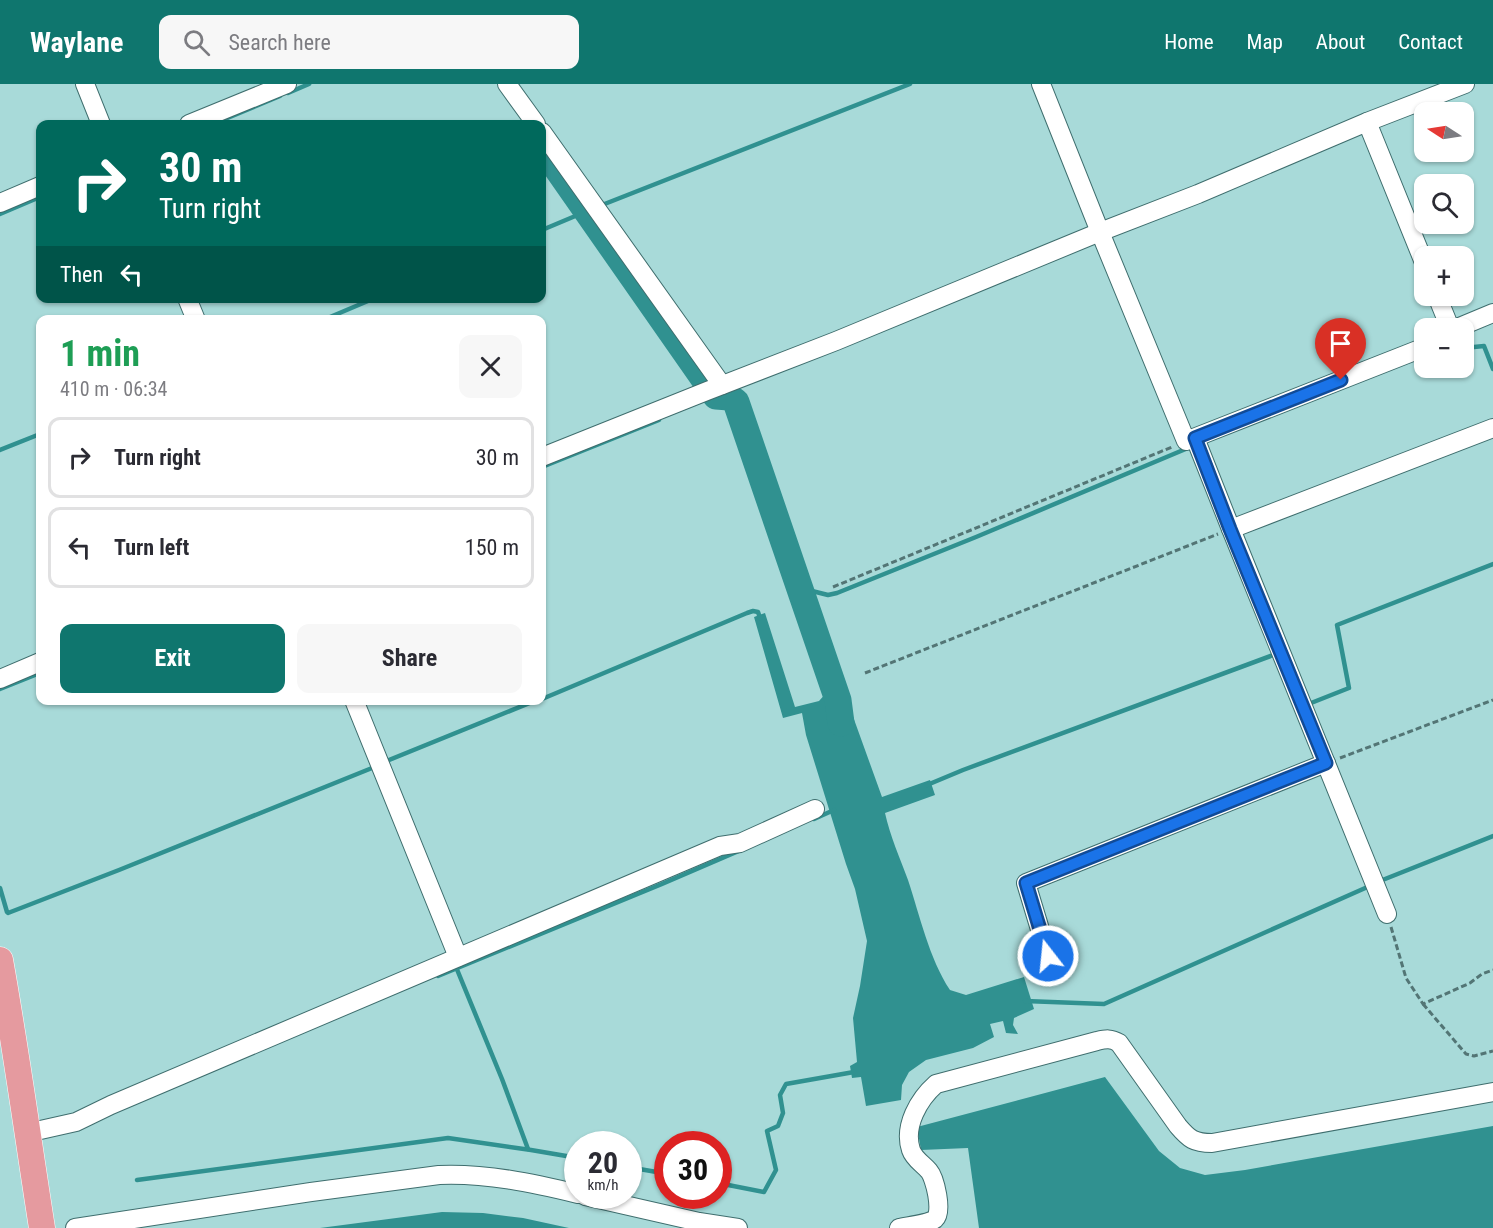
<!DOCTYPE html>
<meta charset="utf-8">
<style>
body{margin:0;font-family:"Roboto Condensed",sans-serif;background:#f7f7f7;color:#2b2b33;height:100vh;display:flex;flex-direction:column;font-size:22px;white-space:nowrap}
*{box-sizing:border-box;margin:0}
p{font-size:20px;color:#7c7c81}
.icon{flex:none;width:33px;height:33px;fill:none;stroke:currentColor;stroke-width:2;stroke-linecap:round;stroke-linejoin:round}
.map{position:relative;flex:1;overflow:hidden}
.sheet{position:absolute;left:36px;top:231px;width:510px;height:390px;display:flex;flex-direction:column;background:#fff;border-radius:12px;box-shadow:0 2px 4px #0004}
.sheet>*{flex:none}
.guide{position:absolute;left:36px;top:36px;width:510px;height:183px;border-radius:12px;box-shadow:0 2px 4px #0004;background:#00695c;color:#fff;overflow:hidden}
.needle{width:39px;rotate:282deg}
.fabs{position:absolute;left:1414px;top:18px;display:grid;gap:12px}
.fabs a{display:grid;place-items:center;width:60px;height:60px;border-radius:12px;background:#fff;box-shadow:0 2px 4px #0004;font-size:30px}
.speed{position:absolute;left:564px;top:1047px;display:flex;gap:12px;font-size:30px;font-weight:700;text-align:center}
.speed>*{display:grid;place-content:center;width:78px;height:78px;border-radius:50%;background:#fff;box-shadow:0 2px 4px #0004;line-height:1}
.speed small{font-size:15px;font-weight:400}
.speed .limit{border:9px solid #d22;background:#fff;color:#111}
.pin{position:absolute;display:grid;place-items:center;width:51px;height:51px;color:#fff;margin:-62px -26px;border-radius:50% 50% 50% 0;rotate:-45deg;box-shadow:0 0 6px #0007}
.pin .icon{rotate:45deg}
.me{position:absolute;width:66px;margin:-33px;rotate:344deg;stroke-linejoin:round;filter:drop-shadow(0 0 4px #0008)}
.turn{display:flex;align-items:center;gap:21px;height:126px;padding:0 24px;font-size:27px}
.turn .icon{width:78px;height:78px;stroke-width:2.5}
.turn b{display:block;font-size:42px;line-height:51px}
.then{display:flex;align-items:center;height:57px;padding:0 24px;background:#0003;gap:12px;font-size:22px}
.round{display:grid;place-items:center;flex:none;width:63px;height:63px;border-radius:12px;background:#f7f7f7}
.head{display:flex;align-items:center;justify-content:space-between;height:102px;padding:0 24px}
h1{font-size:36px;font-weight:700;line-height:45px;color:#1e9e55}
.action{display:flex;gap:12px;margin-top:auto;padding:12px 24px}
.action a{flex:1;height:69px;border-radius:12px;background:#0f766e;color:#fff;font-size:24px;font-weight:700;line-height:69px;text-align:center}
.action a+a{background:#f7f7f7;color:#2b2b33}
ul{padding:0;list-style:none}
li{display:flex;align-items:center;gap:18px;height:81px;margin:0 12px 9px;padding:0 12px;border:3px solid #e1e1e2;border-radius:12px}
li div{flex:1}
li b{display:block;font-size:22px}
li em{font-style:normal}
header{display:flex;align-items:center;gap:36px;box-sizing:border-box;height:84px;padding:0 30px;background:#0f766e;color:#fff}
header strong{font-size:28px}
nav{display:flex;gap:33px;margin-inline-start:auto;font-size:21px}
.search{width:420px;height:54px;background:#f7f7f7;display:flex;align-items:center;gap:15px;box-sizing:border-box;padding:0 21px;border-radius:12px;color:#7c7c81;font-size:22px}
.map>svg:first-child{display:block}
.water{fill:#309190}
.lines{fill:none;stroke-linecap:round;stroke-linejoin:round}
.stream{stroke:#309190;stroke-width:4.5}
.river{stroke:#309190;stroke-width:27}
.minor-casing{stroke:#3f6e6e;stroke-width:20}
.highway-casing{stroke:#fff;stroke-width:27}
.path{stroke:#537575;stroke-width:3;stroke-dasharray:6 3;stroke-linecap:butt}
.minor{stroke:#fff;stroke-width:18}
.highway{stroke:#e59a9f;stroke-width:26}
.route-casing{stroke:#114b97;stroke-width:15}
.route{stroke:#1a73e8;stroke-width:10}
</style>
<header>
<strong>Waylane</strong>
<div class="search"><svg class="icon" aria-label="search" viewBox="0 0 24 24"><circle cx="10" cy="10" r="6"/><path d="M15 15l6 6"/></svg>Search here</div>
<nav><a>Home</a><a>Map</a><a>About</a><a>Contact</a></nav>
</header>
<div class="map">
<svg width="1493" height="1144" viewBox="0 0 1493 1144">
<rect width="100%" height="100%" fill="#a8dad9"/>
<!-- water -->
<g class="water">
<path d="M765,529L795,623L819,617L828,607L842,602L882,713L930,696L935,711L885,729C890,752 900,774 908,796C920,832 929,874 950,906L966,911L1024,893L1034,925L1014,934L1013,941L1018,950L1006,949L1003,937L990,940L994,953L973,964L926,976L909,988L902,1001L901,1016L866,1022L861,993L852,994L850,982L857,978L853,934L860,902L867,857L855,805L846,780L806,651L802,629L783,634L754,533Z"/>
<path d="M1105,993L1159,1067L1180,1084L1205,1091L1245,1086L1493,1042V1144H979L968,1064L921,1066L917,1043Z"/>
<path d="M442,1128L483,1129L523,1134L569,1144H320Z"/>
</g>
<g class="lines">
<!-- stream -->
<g class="stream">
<path d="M288,9L309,0"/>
<path d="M213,40L280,12"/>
<path d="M602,121L910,0"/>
<path d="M0,130L40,113"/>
<path d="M542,146L592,125"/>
<path d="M323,236L375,214"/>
<path d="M1464,264L1484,262L1493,285"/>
<path d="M0,366L40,350"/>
<path d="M542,383L659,336"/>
<path d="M800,504L828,511L837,509L976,453L1188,364"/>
<path d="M0,605L40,589"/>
<path d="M542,615L747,529L753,527L758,528L760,534"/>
<path d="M1306,621L1349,604L1337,541L1493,480"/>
<path d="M384,678L537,616"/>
<path d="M927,701L963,686L1276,570"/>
<path d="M814,735L834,726"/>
<path d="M1380,797L1493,752"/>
<path d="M0,804L7,828L8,829L119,786L377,682"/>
<path d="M456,883L502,995L528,1065"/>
<path d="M438,892L662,800L741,766"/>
<path d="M1025,917L1104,920L1372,801"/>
<path d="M628,1083L668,1090"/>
<path d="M137,1096L448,1054L531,1066L578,1074"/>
<path d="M718,1099L764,1108L776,1086L767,1047L778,1042L783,1029L780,1011L786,1000L854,988"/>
</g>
<!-- river -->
<path class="river" d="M542,63L716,312L729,313L736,318L838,616L841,639"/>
<defs>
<g id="minor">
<path d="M85,0L101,40"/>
<path d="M507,0L536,40"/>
<path d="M1041,0L1100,148L1186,357L1425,263"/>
<path d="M1367,38L1425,181"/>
<path d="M189,40L287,0"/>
<path d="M542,48L722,301"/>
<path d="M0,119L40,102"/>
<path d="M1437,212L1450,244"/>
<path d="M187,214L196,236"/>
<path d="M1457,244L1493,229"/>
<path d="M1195,354L1231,445L1387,830"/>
<path d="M542,373L707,307L836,257L1100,148L1198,110L1367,38L1465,0"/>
<path d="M1231,445L1493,344"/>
<path d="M0,595L40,578"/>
<path d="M354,616L458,873"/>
<path d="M1048,872L1026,799L1326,679"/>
<path d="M27,1049L76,1038L111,1021L720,762L740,759L815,725"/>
<path d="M585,1112L699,1138L738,1144"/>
<path d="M75,1144L311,1108L439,1091C486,1089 533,1099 578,1110"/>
<path d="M899,1144C908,1142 928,1140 935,1135C943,1128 935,1094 929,1087C923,1080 914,1075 911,1066C903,1042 919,1015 936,1000L1097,957C1106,955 1111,954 1119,959L1178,1042C1189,1055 1194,1059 1212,1059L1493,1008"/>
</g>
<path id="highway" d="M0,876C16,965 28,1055 42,1144"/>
</defs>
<!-- minor casing -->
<use href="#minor" class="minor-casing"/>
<!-- highway casing -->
<use href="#highway" class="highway-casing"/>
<!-- path -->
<g class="path">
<path d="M833,503L1172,363"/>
<path d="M865,589L1218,450"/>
<path d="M1340,674L1493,616"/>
<path d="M1391,843L1406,894L1423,920L1470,899L1482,890L1493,886"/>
<path d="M1423,920L1466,970L1474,972L1493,967"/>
</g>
<!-- minor -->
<use href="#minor" class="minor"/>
<!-- highway -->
<use href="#highway" class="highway"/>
</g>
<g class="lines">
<defs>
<path id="route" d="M1048,872L1026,799L1326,679L1230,445L1195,354L1341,296"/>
</defs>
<!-- route casing -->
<use href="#route" class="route-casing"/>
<!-- route -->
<use href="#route" class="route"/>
</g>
</svg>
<div class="fabs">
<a><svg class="needle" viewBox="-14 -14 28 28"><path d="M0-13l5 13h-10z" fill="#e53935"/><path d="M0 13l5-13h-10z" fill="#7c7c81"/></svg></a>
<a><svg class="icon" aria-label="search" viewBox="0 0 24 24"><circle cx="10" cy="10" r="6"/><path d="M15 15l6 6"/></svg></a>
<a>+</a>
<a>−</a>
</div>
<div class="speed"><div>20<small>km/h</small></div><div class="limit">30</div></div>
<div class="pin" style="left:1341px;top:296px;background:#d93025"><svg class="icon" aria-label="arrive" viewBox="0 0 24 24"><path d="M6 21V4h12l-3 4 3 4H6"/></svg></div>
<svg class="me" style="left:1048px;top:872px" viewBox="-20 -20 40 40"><circle r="17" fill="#1a73e8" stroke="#fff" stroke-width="3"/><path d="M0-11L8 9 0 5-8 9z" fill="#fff"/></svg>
<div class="guide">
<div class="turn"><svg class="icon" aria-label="right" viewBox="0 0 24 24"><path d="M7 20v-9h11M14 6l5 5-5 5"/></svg><div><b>30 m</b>Turn right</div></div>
<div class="then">Then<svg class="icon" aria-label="left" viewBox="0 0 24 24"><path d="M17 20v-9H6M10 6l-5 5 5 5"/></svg></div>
</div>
<section class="sheet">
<div class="head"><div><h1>1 min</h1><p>410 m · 06:34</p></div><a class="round"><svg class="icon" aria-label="close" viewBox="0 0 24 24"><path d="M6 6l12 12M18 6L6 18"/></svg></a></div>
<ul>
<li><svg class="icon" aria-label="right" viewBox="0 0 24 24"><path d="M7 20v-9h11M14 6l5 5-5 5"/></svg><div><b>Turn right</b></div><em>30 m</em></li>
<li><svg class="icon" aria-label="left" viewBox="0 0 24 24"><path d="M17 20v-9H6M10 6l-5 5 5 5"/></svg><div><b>Turn left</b></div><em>150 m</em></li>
</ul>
<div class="action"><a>Exit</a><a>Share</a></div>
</section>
</div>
